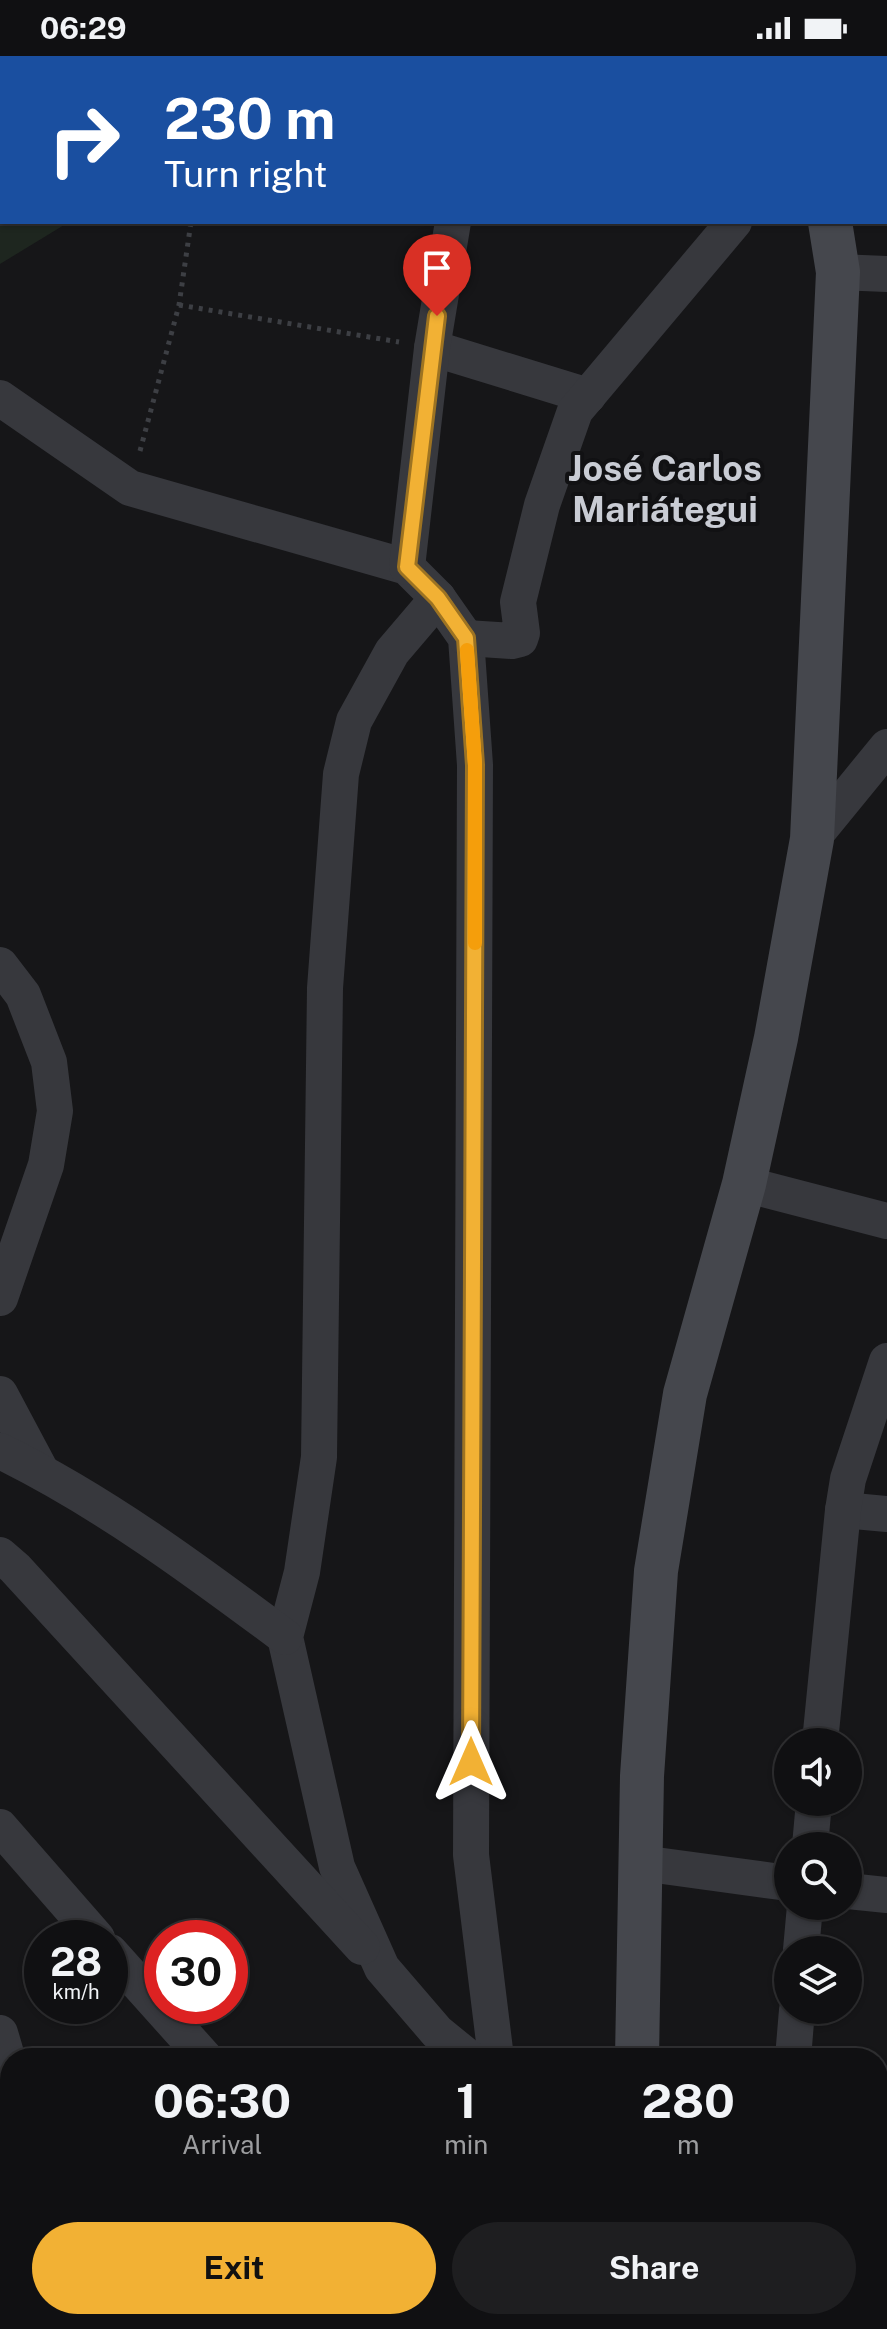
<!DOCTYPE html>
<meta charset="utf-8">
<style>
body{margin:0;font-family:"Public Sans",sans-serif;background:#1e1e20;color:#f1f3f6;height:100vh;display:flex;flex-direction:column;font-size:30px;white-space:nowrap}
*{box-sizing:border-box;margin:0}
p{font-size:26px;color:#9c9d9f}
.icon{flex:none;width:44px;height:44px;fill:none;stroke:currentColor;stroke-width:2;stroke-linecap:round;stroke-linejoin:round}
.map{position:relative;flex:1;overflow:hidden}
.sheet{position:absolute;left:0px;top:1992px;width:888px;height:282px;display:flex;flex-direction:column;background:#101012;border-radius:32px 32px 0 0;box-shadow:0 2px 6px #0004,0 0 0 2px #303032}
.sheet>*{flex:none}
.hud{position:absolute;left:0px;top:0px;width:888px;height:168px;box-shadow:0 2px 6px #0004,0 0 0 2px #303032;background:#1a4fa0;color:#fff;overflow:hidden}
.tools{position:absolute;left:774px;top:1672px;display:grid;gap:16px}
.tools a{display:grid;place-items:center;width:88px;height:88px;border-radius:50%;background:#101012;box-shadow:0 2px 6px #0004,0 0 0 2px #303032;font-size:40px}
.speed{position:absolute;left:24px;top:1864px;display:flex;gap:16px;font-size:40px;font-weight:700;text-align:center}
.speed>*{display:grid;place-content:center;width:104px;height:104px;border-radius:50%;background:#101012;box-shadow:0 2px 6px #0004,0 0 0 2px #303032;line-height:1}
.speed small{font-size:20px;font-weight:400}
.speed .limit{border:12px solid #d22;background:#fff;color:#111}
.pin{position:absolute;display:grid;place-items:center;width:68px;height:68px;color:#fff;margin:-82px -34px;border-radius:50% 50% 50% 0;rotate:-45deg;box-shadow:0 0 8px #0007}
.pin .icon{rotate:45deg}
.me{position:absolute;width:88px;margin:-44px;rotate:0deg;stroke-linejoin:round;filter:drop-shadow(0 0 6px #0008)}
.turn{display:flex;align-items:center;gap:28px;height:168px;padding:0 32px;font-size:36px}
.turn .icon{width:104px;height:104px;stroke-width:2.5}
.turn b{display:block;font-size:56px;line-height:68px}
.eta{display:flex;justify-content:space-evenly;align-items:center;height:136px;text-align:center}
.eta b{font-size:48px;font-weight:700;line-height:56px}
.button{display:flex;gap:16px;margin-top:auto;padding:16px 32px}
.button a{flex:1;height:92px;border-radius:48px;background:#f2b134;color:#111;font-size:32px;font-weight:700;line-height:92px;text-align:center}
.button a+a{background:#1e1e20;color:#f1f3f6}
.status{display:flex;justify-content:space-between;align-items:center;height:56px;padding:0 40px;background:#101012;direction:ltr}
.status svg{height:22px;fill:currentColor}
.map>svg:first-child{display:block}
.green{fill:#1e261f}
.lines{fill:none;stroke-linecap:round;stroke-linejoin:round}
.path{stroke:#3d3f44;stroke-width:5;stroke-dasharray:4 6;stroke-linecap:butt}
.street{stroke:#37383d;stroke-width:36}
.secondary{stroke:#45474d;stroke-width:44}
.route-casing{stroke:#9d7322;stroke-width:20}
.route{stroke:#f2b134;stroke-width:14}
.slow{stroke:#f59e0b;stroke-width:14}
.labels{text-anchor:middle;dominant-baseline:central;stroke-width:8;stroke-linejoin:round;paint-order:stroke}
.district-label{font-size:36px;font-weight:bold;fill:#c9ccd4;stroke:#111113}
</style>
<div class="status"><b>06:29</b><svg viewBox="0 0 49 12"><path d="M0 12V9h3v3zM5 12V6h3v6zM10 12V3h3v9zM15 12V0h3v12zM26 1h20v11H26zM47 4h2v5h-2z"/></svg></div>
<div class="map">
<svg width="887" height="2273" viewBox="0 0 887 2273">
<rect width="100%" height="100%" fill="#161618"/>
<!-- green -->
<path class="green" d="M0,35L2,166H69L0,208Z"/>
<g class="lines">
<!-- path -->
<g class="path">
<path d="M179,249L399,286"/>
<path d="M140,395L179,249L191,166"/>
</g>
<!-- street -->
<g class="street">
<path d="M209,2V0"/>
<path d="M481,2V0"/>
<path d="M886,2L887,1"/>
<path d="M0,12H2"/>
<path d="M838,216L887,218"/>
<path d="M432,292L588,340"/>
<path d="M0,342L130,432L407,511L438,542L466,582L475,709L471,1799L496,2002"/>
<path d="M407,511L432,292L453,166"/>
<path d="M438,542L392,596L354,665L341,718L325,932L319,1401L302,1516L285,1581L337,1811L382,1912L437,1976L469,2002"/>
<path d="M466,582L512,585L520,583L522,577L518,546L542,449L575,355L734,166"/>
<path d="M812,783L887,691"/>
<path d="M0,909L23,939L49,1006L55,1055L46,1109L0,1242"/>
<path d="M744,1128L887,1165"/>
<path d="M0,1338L41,1415"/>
<path d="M0,1395C102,1445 194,1513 285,1581"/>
<path d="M843,1454L887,1458"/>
<path d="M0,1499L15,1512L362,1891"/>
<path d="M820,1686L843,1454L848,1423L887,1305"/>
<path d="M0,1771L97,1882"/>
<path d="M810,1790L814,1746"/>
<path d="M641,1807L788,1827"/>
<path d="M848,1835L887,1839"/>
<path d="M801,1894L805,1850"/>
<path d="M110,1896L205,2002"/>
<path d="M0,1977L10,2011"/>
<path d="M793,2002L797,1954"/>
<path d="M878,2108L887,2109"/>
<path d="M83,2264L85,2273"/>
<path d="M139,2264L148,2273"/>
<path d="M471,2264L484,2273"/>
<path d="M631,2264L636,2273"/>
</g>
<!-- secondary -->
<g class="secondary">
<path d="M787,0L788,2"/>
<path d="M637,2002L642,1720L656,1515L685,1338L744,1128L776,982L812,783L838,216L830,166"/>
<path d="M715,2264L720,2273"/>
</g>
</g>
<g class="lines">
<defs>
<path id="route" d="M437,260L407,511L438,542L466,582L475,709L471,1706"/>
</defs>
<!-- route casing -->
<use href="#route" class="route-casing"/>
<!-- route -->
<use href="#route" class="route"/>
<!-- slow -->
<path class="slow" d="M467,594L475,709V887"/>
</g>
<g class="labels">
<!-- district labels -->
<g class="district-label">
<text x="665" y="412">José Carlos<tspan x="665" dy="41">Mariátegui</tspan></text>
</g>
</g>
</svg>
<div class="tools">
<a><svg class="icon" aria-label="sound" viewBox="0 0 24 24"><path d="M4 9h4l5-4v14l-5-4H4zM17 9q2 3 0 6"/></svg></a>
<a><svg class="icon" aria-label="search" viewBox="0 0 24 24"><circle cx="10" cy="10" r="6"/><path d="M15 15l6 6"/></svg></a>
<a><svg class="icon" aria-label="layers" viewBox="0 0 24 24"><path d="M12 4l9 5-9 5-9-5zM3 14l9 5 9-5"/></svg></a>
</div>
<div class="speed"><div>28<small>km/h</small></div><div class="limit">30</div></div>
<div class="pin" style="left:437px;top:260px;background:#d93025"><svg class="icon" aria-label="arrive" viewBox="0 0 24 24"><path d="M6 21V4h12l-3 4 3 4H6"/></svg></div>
<svg class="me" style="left:471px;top:1706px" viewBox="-20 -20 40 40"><path d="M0-17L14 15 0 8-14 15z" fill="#f2b134" stroke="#fff" stroke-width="4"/></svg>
<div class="hud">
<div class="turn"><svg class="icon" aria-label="right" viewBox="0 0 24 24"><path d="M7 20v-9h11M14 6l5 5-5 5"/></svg><div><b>230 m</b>Turn right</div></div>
</div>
<section class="sheet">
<div class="eta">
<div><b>06:30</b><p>Arrival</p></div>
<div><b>1</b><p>min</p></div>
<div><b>280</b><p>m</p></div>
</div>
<div class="button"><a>Exit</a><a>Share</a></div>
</section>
</div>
